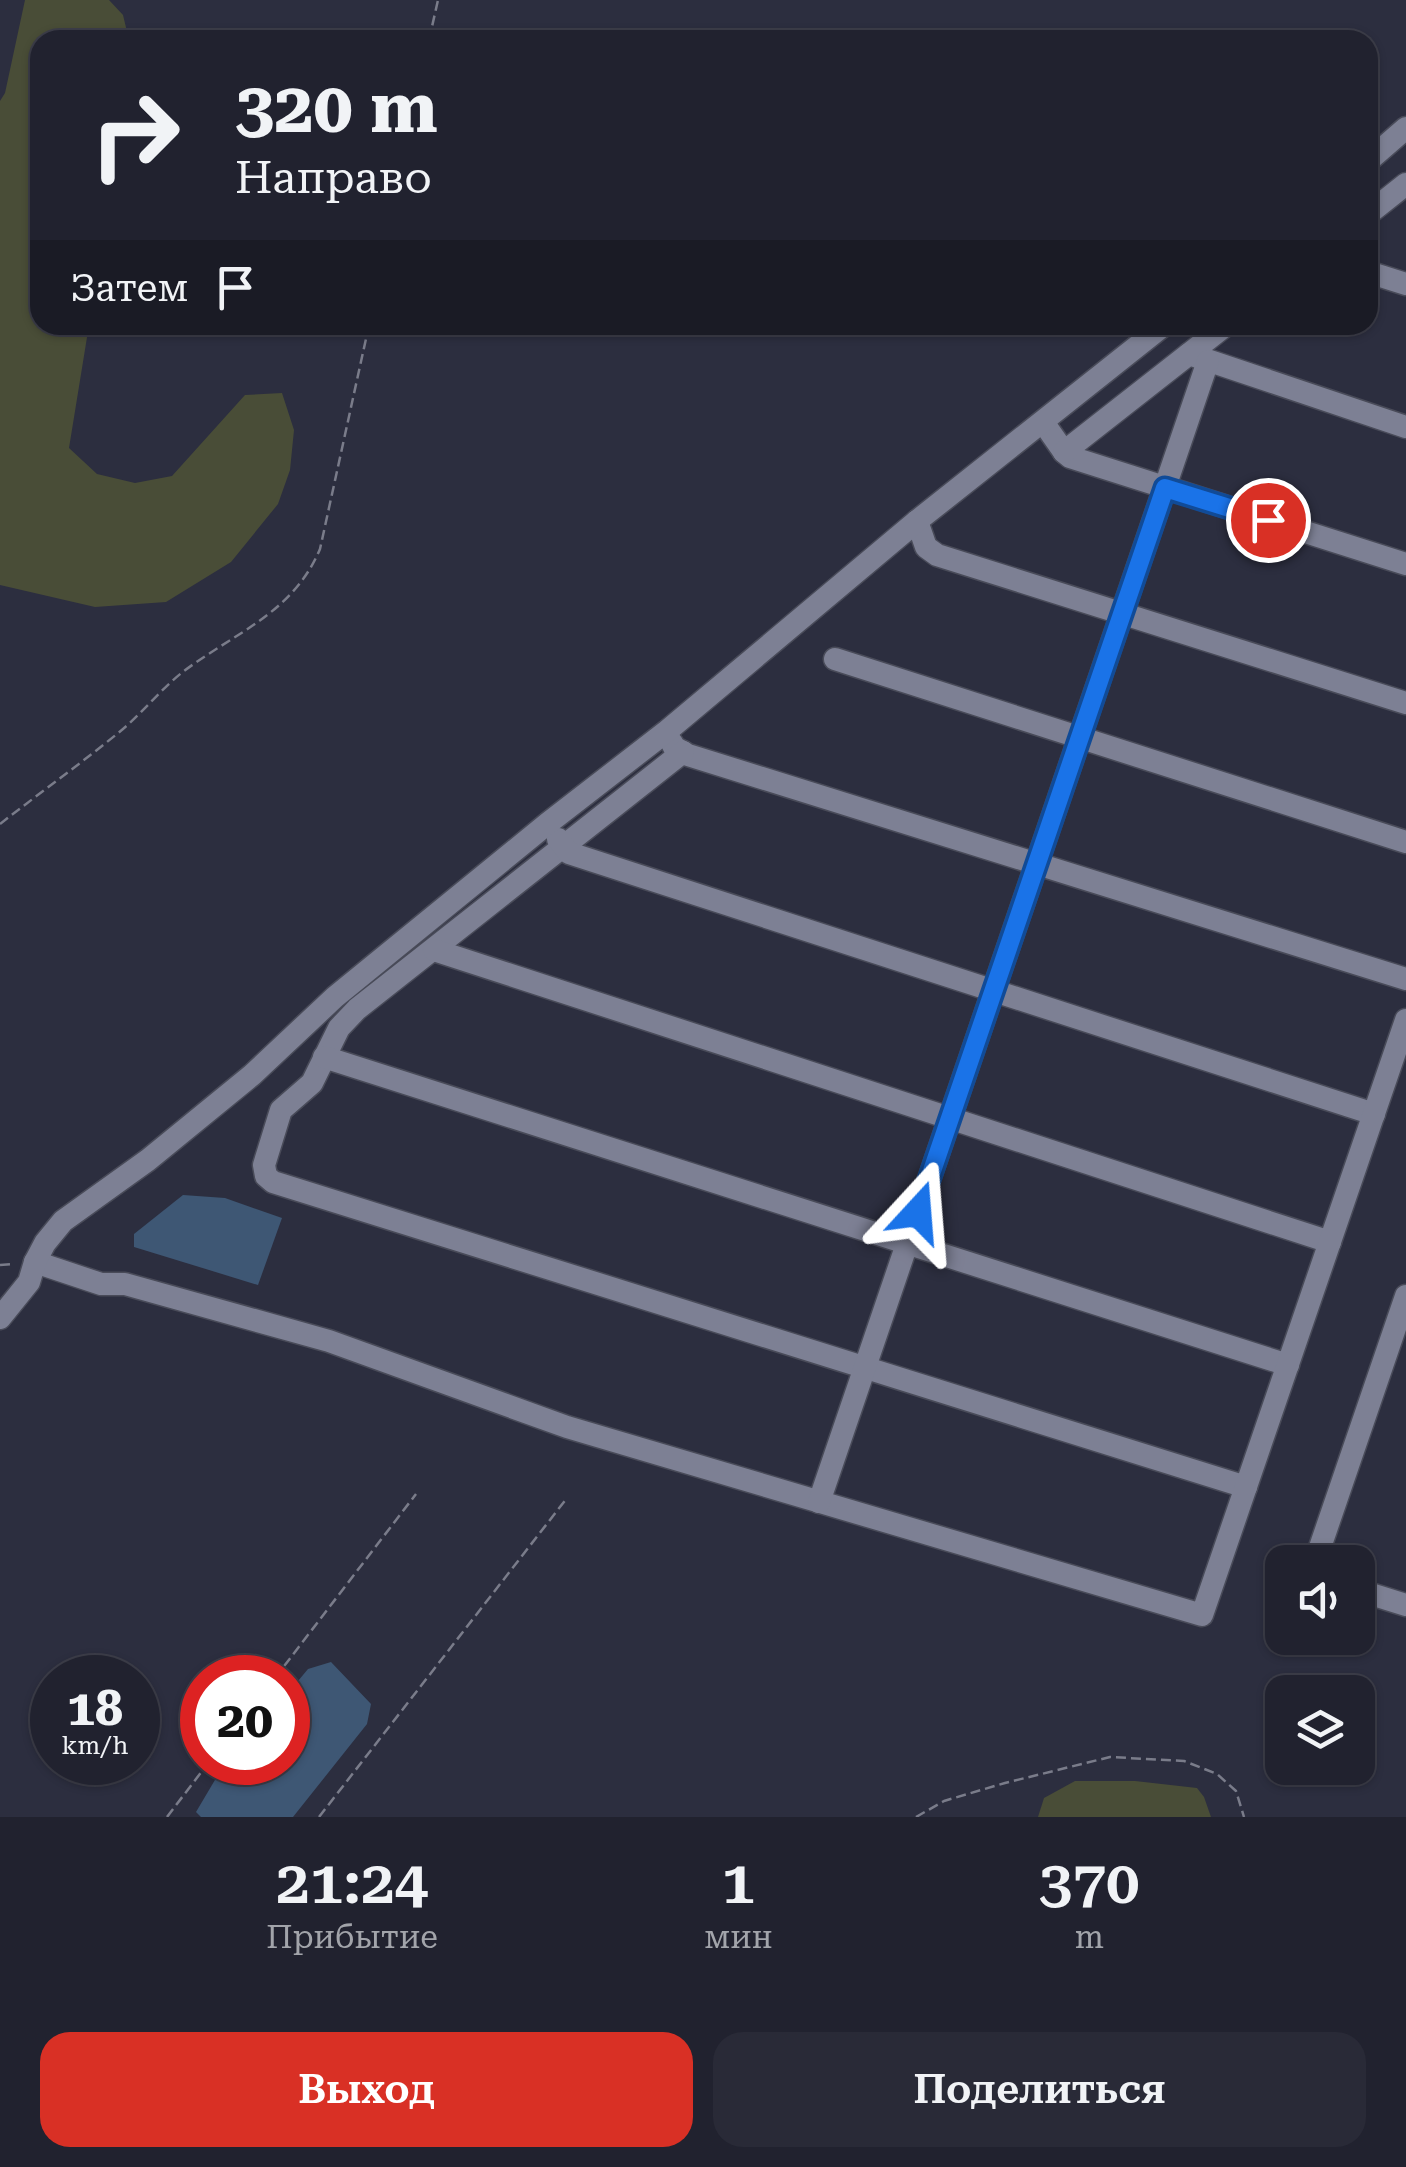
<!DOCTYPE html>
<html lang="ru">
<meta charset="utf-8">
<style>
body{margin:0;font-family:"Roboto Serif",serif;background:#292a37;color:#f1f3f6;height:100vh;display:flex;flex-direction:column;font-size:38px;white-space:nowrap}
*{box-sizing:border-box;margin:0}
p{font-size:32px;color:#a2a4aa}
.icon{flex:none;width:55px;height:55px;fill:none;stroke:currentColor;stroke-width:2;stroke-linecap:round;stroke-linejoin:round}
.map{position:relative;height:1817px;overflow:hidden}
.drawer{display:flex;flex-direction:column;background:#21222f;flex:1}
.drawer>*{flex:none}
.guide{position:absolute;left:30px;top:30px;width:1348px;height:305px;border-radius:30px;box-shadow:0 2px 8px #0004,0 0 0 2px #3e3f4b;background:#21222f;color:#f1f3f6;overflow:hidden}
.fabs{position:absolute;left:1265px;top:1545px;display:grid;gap:20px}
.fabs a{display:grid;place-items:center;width:110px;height:110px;border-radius:20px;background:#21222f;box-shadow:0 2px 8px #0004,0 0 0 2px #3e3f4b;font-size:50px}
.speed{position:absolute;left:30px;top:1655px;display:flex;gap:20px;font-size:50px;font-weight:700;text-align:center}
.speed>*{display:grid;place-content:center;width:130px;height:130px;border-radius:50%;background:#21222f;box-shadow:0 2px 8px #0004,0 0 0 2px #3e3f4b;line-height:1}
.speed small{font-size:25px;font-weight:400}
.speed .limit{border:15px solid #d22;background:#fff;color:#111}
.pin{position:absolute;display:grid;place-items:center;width:85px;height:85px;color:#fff;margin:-42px;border:5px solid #fff;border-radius:50%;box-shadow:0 2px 10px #0007}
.me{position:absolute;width:110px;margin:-55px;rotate:19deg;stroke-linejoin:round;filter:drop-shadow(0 0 8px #0008)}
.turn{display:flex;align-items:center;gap:35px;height:210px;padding:0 40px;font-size:45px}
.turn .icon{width:130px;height:130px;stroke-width:2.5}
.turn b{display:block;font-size:70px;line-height:85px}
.then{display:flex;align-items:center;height:95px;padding:0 40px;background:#0003;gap:20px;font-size:38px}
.eta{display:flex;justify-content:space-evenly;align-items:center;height:170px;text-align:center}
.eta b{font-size:60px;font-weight:600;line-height:70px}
.action{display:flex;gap:20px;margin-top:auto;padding:20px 40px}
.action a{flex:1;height:115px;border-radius:30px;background:#d93025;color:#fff;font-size:40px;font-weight:600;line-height:115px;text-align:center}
.action a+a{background:#292a37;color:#f1f3f6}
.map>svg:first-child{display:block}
.green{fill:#494d37}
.water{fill:#3e5774}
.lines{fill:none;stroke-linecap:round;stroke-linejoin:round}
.minor-casing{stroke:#494b59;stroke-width:25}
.path{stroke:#7a7c8a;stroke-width:2.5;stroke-dasharray:10 5;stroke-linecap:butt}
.minor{stroke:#7d8094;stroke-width:22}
.route-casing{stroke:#114b97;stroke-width:25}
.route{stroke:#1a73e8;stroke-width:18}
</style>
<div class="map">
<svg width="1406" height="1817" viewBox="0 0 1406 1817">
<rect width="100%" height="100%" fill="#2c2e3f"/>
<!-- green -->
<g class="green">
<path d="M25,0H109L123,15L129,40H40V325H89L69,448L97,474L135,483L172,476L245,395L282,393L294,430L290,470L278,504L231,562L166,602L95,607L0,585V101L5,93Z"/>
<path d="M1075,1781H1135L1197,1788L1204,1797L1211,1817H1038L1044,1798Z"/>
</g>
<!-- water -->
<g class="water">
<path d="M183,1195L225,1198L282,1218L258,1285L134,1247V1234Z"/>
<path d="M331,1662L371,1704L367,1724L293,1817H201L196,1812L225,1763L288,1762V1693L308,1669Z"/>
</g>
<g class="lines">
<defs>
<g id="minor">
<path d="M1368,161L1406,128"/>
<path d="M1368,214L1406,184"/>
<path d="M1368,272L1406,284"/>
<path d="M1189,354L1406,427"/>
<path d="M1043,422L1064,452L1070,457L1406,564"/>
<path d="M1064,452L1226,325"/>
<path d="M917,521L926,547L937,555L1406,703"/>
<path d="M835,659L1406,842"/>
<path d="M672,743L674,747L688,755L1406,979"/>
<path d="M683,752L357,1009L339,1028L312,1083L281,1110L264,1165L266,1176L273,1182L1246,1487"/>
<path d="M558,839L569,853L1374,1114"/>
<path d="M434,950L1330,1242"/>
<path d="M324,1057L1288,1365"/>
<path d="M35,1262L101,1284H125L329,1341L567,1427L1202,1615L1406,1020"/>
<path d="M0,1318L29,1282L35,1262L45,1243L63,1221L148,1160L252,1075L335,997L547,824L667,731L917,521L1164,325"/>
<path d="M819,1502L1208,361"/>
<path d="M1315,1562L1406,1296"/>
<path d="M1358,1590L1406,1605"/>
</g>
</defs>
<!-- minor casing -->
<use href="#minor" class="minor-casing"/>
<!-- path -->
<g class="path">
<path d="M429,40L438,0"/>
<path d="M0,824C41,792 83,762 123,729C144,711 162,688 184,671C236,632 293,613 320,549L369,325"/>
<path d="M0,1265L13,1264"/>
<path d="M275,1678L416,1494"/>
<path d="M167,1817L209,1762"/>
<path d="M319,1817L567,1498"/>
<path d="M916,1817L944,1801L1005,1783L1110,1757L1184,1761L1217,1774L1236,1791L1244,1817"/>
</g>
<!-- minor -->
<use href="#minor" class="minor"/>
</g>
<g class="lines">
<defs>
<path id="route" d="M918,1212L1165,488L1268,520"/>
</defs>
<!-- route casing -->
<use href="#route" class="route-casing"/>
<!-- route -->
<use href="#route" class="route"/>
</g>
</svg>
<div class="fabs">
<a><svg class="icon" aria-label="sound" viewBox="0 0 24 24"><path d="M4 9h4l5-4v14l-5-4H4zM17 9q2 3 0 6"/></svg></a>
<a><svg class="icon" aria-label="layers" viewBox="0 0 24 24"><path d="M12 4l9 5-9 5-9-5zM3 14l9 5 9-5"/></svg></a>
</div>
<div class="speed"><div>18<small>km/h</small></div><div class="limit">20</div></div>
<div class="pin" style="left:1268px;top:520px;background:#d93025"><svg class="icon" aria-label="arrive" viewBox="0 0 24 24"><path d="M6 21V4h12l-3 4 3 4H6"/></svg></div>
<svg class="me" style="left:918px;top:1212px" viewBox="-20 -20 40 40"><path d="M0-17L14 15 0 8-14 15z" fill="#1a73e8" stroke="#fff" stroke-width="4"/></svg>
<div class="guide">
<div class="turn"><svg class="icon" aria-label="right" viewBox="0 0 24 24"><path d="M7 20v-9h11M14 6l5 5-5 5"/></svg><div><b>320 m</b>Направо</div></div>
<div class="then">Затем<svg class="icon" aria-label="arrive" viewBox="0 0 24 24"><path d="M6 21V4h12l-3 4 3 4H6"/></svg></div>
</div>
</div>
<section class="drawer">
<div class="eta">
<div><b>21:24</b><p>Прибытие</p></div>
<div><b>1</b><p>мин</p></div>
<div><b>370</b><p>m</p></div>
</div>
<div class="action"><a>Выход</a><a>Поделиться</a></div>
</section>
